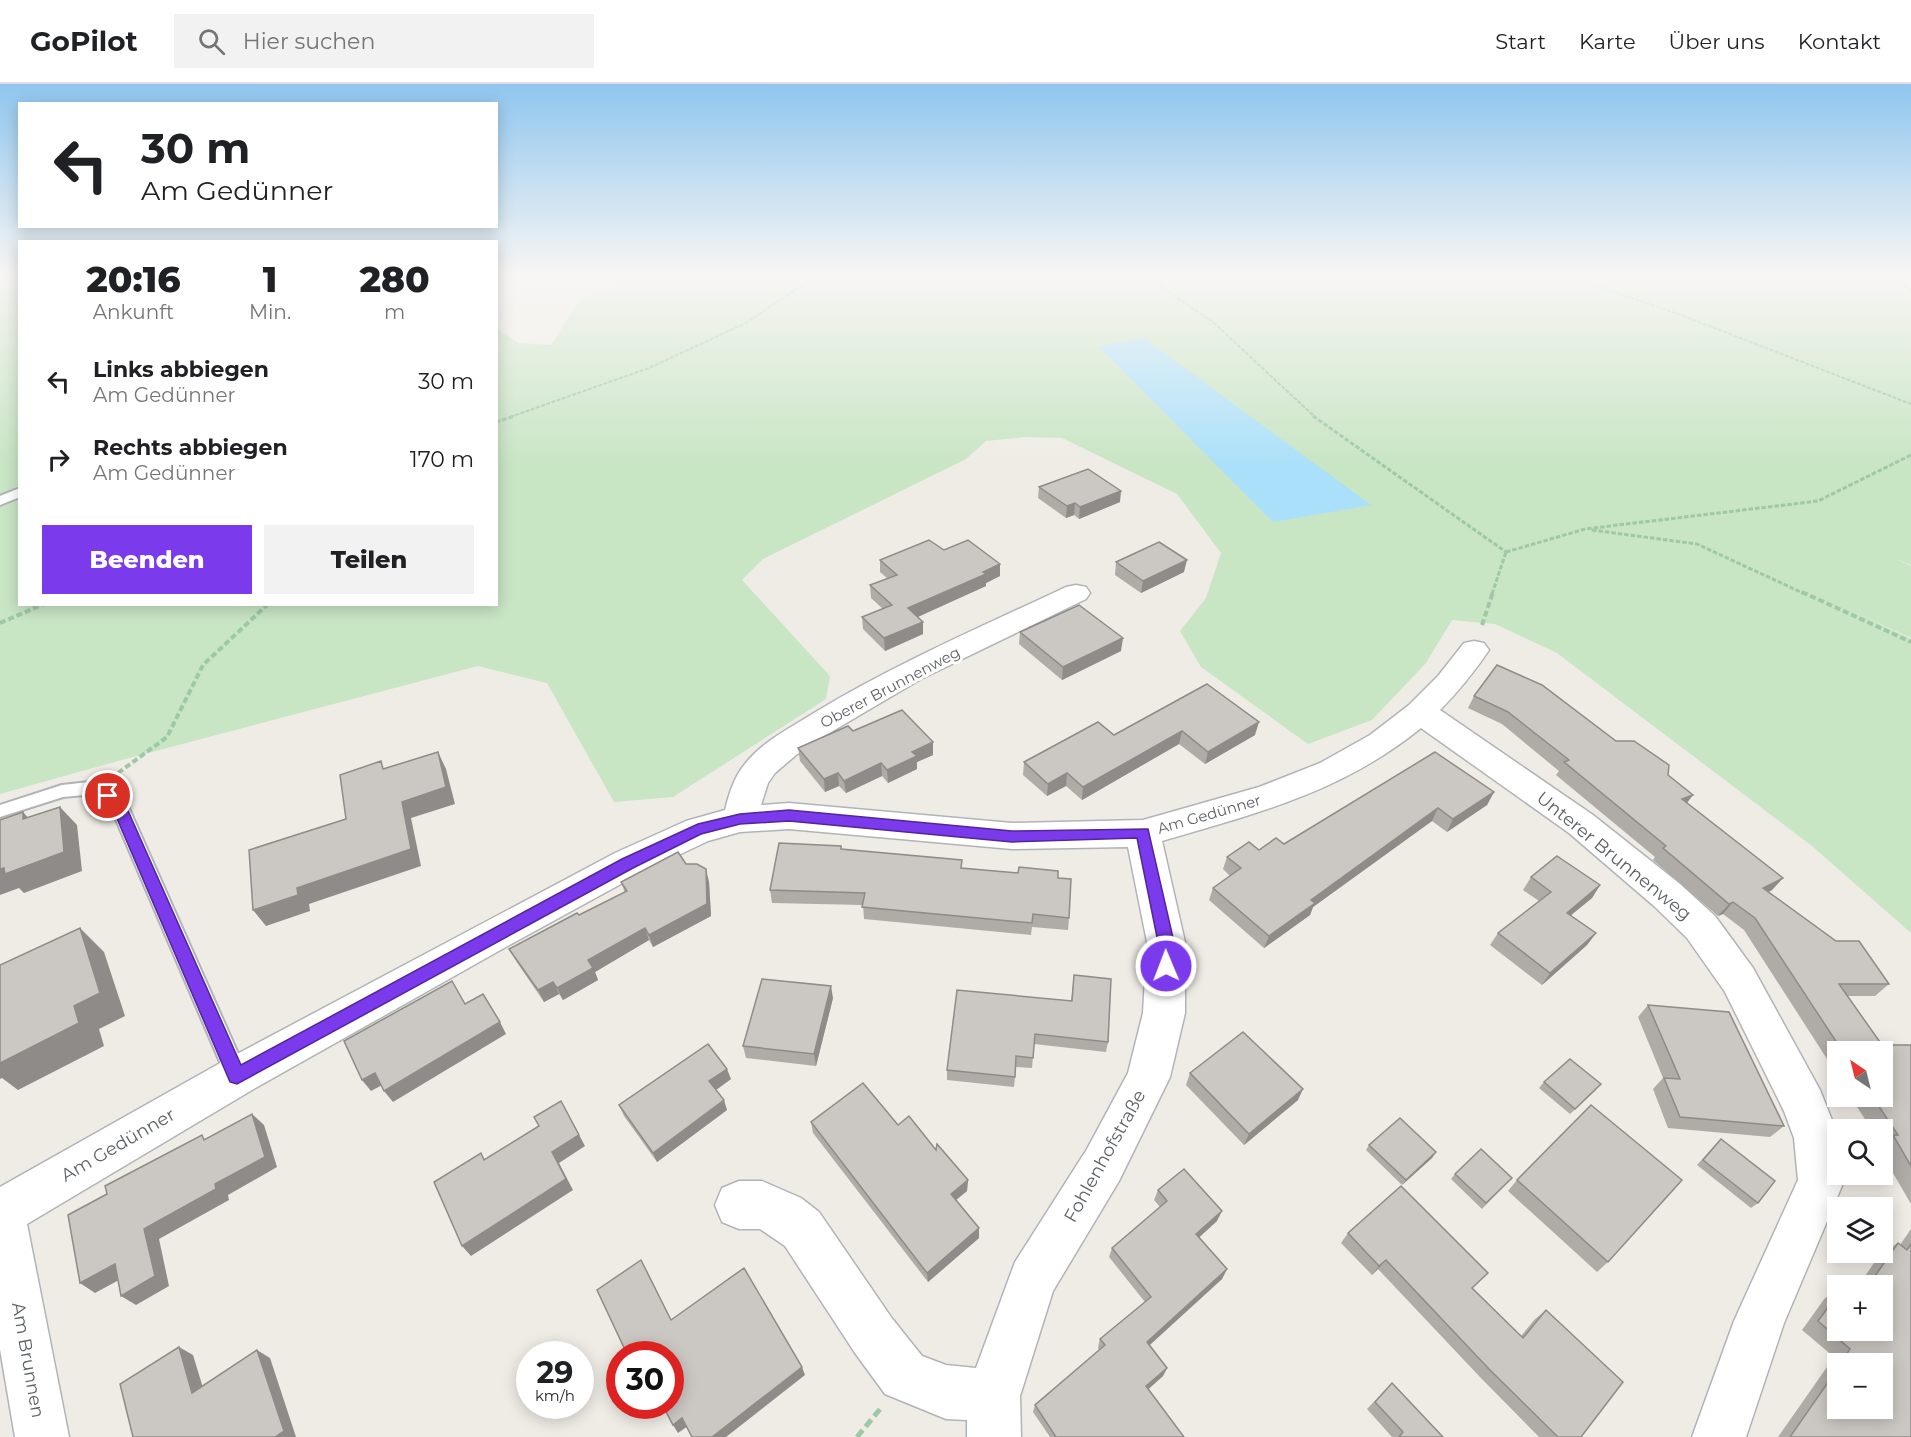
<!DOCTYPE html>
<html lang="de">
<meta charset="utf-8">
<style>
body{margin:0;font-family:Montserrat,sans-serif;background:#f2f2f2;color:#202124;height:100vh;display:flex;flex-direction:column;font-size:22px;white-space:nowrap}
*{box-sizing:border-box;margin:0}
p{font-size:20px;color:#757577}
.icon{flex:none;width:33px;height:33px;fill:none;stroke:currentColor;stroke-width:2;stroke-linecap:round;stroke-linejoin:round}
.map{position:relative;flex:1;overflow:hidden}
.drawer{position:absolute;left:18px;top:156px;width:480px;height:366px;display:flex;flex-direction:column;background:#fff;border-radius:0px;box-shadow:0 3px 15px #0003}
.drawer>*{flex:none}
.guide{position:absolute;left:18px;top:18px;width:480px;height:126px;border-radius:0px;box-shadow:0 3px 15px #0003;background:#fff;color:#202124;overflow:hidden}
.needle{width:39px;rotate:325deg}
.buttons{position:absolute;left:1827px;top:957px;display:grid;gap:12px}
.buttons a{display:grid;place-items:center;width:66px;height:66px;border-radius:0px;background:#fff;box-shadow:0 3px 15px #0003;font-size:30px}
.speed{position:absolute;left:516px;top:1257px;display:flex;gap:12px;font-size:30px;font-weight:700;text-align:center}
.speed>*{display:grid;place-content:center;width:78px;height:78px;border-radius:50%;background:#fff;box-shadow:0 3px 15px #0003;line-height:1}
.speed small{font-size:15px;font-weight:400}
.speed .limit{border:9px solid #d22;background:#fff;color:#111}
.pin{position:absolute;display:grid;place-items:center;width:51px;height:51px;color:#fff;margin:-26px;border:3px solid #fff;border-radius:50%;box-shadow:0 2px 6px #0007}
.me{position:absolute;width:66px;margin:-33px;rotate:359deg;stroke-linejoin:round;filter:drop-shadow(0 0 4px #0008)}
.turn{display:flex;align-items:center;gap:21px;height:126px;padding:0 24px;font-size:27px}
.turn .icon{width:78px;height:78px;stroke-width:2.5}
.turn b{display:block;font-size:42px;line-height:51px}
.eta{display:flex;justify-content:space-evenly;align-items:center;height:102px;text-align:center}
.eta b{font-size:36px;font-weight:800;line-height:42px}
.cta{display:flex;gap:12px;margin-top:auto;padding:12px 24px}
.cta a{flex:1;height:69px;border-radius:0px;background:#7c3aed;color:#fff;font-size:24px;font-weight:800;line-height:69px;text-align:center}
.cta a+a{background:#f2f2f2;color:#202124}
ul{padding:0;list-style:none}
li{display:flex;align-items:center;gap:18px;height:78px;padding:0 24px}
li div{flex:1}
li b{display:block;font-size:22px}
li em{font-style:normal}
header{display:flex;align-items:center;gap:36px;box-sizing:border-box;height:84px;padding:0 30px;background:#fff;border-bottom:2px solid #e0e0e0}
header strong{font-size:28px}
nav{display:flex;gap:33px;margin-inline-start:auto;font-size:21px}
.search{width:420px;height:54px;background:#f2f2f2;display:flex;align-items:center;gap:15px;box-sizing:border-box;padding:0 21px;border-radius:0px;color:#757577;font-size:22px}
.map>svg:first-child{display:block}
.green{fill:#c8e5c4}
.water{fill:#abe0fa}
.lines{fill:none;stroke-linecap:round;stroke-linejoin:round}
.service-casing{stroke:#b1b4b7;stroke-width:4}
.minor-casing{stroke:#b1b4b7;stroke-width:3}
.path-far3{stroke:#9fc8a6;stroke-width:2;stroke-dasharray:4 1.5;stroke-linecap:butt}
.path-far2{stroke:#9fc8a6;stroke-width:3;stroke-dasharray:4.5 2;stroke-linecap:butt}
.path-far1{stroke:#9fc8a6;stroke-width:4;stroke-dasharray:6 3;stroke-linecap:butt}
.path{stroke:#9fc8a6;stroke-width:5;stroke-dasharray:9 4.5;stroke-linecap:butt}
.service{fill:#fff;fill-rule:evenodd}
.minor{fill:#fff;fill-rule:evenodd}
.wall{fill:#afaba7;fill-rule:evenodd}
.shaded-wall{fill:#8e8b88}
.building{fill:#cbc7c2;stroke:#8e8b88;stroke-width:1.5}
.route{fill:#7c3aed;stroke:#51269a;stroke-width:1.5}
.labels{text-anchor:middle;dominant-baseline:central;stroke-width:6;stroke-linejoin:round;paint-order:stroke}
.street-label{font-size:15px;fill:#5e6265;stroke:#fff}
.near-street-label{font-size:18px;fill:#5e6265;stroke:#fff}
</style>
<header>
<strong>GoPilot</strong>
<div class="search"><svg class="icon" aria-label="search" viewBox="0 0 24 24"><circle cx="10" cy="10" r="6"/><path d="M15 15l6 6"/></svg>Hier suchen</div>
<nav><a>Start</a><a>Karte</a><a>Über uns</a><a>Kontakt</a></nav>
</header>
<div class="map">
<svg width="1911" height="1353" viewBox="0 0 1911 1353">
<rect width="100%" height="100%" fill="#efece6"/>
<!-- green -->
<path class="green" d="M0,192H19L20,520H496L497,245L519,259L551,261L580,216L616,198L617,192H1911V481L1894,474L1911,482V554L1852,527L1911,555V849L1812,762L1557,569L1495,540L1452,536L1426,579L1372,636L1308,660L1201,583L1180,547L1206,514L1221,469L1177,410L1062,354L1025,353L986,357L966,375L763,475L742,496L830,592L826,615L673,713L614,718L547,599L478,582L118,677L0,710Z"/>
<!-- water -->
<path class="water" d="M1144,254L1371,421L1273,438L1098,262Z"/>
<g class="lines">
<defs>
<g id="service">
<path d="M20,404V413L0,421V412Z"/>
<path d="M98,697L104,699L127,720L248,992L245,999L237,1002L229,999L111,724L95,710L63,713L0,733V721L62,701Z"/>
</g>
<path id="minor" d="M1076,501L1086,503L1090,509L1086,515L921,595L826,651L796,671L775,689L768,699L761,721L789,719L1012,739L1143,736L1259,703L1320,679L1370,651L1409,621L1438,592L1464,559L1474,557L1484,559L1489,566C1474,588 1458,608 1440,626L1593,731L1680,800L1715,832L1753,884L1820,1006L1838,1051V1090H1843L1844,1097L1784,1239L1746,1353H1692L1734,1237L1798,1096L1794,1054L1784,1027L1725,908L1687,854L1654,822L1569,749L1421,644C1342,708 1258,729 1162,757L1185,858V929L1170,993L1119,1097L1053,1207L1020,1312L1021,1353H967V1336L946,1335L885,1310L855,1269L785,1162L760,1145H739L722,1138L715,1121L722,1104L739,1097H762L801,1114L819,1128L891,1233L922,1272L946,1281L976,1284L1015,1178L1087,1065L1128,989L1143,929L1147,858L1128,763L1012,765L789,745L740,748L708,757L641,789L504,864L252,1006L27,1140L69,1353H15L0,1265V1103L222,978L615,769L686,737L725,726C729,710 734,693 745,680C762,658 790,644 814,629C895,580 981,543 1066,503Z"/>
</defs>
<!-- service casing -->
<use href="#service" class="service-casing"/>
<!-- minor casing -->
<use href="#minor" class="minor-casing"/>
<!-- path-far3 -->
<g class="path-far3">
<path d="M1145,192L1213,238L1315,333"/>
<path d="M1568,192L1678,230L1911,320"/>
<path d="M1884,192L1911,206"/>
<path d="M510,333L649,284L746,239L816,192"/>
</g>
<!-- path-far2 -->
<g class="path-far2">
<path d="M1313,332L1506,468"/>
<path d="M496,338L515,332"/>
<path d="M1592,446L1697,460L1805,510"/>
<path d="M1506,468L1585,445L1818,417L1911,371"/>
<path d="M1492,510L1506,468"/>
</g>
<!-- path-far1 -->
<g class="path-far1">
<path d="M1802,508L1911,558"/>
<path d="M0,539L44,520"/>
<path d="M1482,541L1493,508"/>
<path d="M118,689L167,653L203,581L268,520"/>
</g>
<!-- path -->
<path class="path" d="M857,1353L881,1324"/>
<!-- service -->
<use href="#service" class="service"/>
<!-- minor -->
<use href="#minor" class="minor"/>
</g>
<!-- wall -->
<g class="wall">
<path d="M1039,403L1120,418L1079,435L1074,431L1066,434L1038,414Z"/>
<path d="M944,466L1000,492L986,499V502L917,533L923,538V550L885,567L863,545L862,533L883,525L871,514L870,501L888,495L880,488V476Z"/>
<path d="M1116,478L1184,488L1141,509L1115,491Z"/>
<path d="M1020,548L1121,567L1062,596L1019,560Z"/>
<path d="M1207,600L1255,651L1205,680L1179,660L1082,716L1066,702L1047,712L1023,691L1024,678L1114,651Z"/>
<path d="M1474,612L1616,657L1668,691L1687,719L1783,794L1772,806L1769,808L1889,900L1875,912H1847L1882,961H1911V1120L1882,1070V1046H1872L1850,1012H1882V968H1838V992L1744,846L1723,830L1718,832L1653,776L1655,773L1556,691L1559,687L1502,640L1468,624Z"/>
<path d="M853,647L933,671L917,678V685L888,699L882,692L846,709L839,702L825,708L800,677L798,664Z"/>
<path d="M1494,708L1487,721L1447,748L1432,737L1313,823L1310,831L1264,864L1209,816L1213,804L1230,792L1223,785L1227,773L1284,760Z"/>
<path d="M841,762L842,765L962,784L1058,794L1069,834L1068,846L1032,843L1031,851L864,835L863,821L772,819L770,806Z"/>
<path d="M686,780L709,798L711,832L653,863L649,856L595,888L598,896L563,916L559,910L544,918L516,877L509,865L625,809L621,798Z"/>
<path d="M1531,793L1600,801L1592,814L1571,831L1596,849L1587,861L1542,901L1490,861L1498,849L1539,817L1523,806Z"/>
<path d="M1074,891L1108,958L1106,968L1034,960L1032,984L1016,983L1014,1003L947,996V986L1071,917Z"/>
<path d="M833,914L816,982L746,974L743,962Z"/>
<path d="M1648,921L1784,1042L1770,1053L1668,1044L1653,1005L1663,994L1638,933Z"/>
<path d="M1190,989L1298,1016L1244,1061L1186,1001Z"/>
<path d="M731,995L716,1006L727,1026L657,1078L624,1032L619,1021Z"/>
<path d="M1544,998L1596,1006L1570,1030L1539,1004Z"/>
<path d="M811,1038L898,1041L936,1066L968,1096L967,1107L956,1116L979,1154L928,1198L813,1049Z"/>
<path d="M1721,1055L1758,1119L1751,1124L1697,1081L1715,1061Z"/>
<path d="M1369,1061L1436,1068L1432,1074L1402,1101L1366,1066Z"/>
<path d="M1455,1090L1512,1094L1482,1125L1451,1095Z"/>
<path d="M1517,1096L1608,1178L1597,1188L1508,1107Z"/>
<path d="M1158,1106L1217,1137L1199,1153L1227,1185L1222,1195L1150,1261L1167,1284L1163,1292L1148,1305L1184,1353H1050L1033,1328L1035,1321L1099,1266L1098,1263L1100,1255L1145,1218L1109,1173L1112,1164L1160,1123L1154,1116Z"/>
<path d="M1911,1145V1353H1778L1834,1273L1802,1246L1825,1214L1838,1207V1246L1882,1202H1858L1881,1169L1898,1159L1900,1161ZM1838,1280H1882L1838,1324Z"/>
<path d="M1348,1149L1472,1204L1521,1252L1535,1235L1546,1226L1581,1353H1539L1479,1292L1378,1185L1372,1191L1341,1159Z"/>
<path d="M1392,1299L1443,1353H1392L1367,1325Z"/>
</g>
<!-- shaded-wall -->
<g class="shaded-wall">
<path d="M1121,407L1120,418L1079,435L1080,423Z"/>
<path d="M1075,419L1074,431L1066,434L1067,422Z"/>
<path d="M1187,476L1184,488L1141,509L1143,497Z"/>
<path d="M1000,480V492L986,499V502L909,537L908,524Z"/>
<path d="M923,538V550L885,567L884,554Z"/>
<path d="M1123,554L1121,567L1062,596L1063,583Z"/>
<path d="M1259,638L1255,651L1205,680L1208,668Z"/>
<path d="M1182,647L1179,660L1082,716L1083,703Z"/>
<path d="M933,658V671L917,678V685L888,699L887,686L912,668Z"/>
<path d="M438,668L446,685L455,720L411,734L421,782L309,820L310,827L266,842L253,826L297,804L402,718Z"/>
<path d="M881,679L882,692L846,709L844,697Z"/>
<path d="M838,689L839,702L825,708L824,695Z"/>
<path d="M1067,689L1066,702L1047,712L1048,700Z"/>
<path d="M1494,708L1487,721L1447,748L1453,735Z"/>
<path d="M1693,711L1684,723L1682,715Z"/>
<path d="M60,723L77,741L82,787L24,809L19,804L0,811V785Z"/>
<path d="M1438,724L1432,737L1313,823L1310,831L1264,864L1269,852L1311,816Z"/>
<path d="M23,728L40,747L23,735Z"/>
<path d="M706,785L709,798L711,832L653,863L649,851Z"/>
<path d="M1783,794L1772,806L1752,816L1763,804Z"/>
<path d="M1600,801L1592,814L1559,841L1567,829Z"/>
<path d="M1733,818L1723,830L1718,832L1729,820Z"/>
<path d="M80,844L104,868L125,932L99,945L104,962L18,1006L2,994L0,995V977L74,922Z"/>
<path d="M645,844L649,856L595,888L598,896L563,916L557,904L588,876Z"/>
<path d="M1596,849L1587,861L1542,901L1550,889Z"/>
<path d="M553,898L559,910L544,918L538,906Z"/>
<path d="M831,902L833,914L816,982L814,970Z"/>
<path d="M500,938L506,950L393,1018L384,1007Z"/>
<path d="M727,985L731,995L713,1008L709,997Z"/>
<path d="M375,989L384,1000L371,1007L362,996Z"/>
<path d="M1303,1005L1298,1016L1244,1061L1249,1050Z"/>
<path d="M724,1016L727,1026L657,1078L653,1069Z"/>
<path d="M561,1017L585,1062L559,1079L573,1106L471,1172L462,1162L552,1068Z"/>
<path d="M252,1030L264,1041L277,1083L228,1111L229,1116L159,1155L169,1202L136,1221L121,1212L144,1145L215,1100Z"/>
<path d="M1436,1068L1432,1074L1402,1101L1406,1096Z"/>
<path d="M968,1096L967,1107L951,1120V1110Z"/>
<path d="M1222,1127L1217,1137L1192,1160L1196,1150Z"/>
<path d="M979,1144V1154L928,1198L927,1189Z"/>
<path d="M1386,1176L1378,1185L1372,1191L1379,1182Z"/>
<path d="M115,1180L130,1190L95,1209L80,1199Z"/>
<path d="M1227,1185L1222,1195L1144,1266L1147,1258Z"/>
<path d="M179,1263L193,1271L207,1317L192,1309Z"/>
<path d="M257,1266L270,1274L296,1353H275Z"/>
<path d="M802,1283L805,1291L726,1353H712Z"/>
<path d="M1167,1284L1163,1292L1143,1310L1146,1302Z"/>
<path d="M682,1334L688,1342L678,1349L673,1341Z"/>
</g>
<!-- building -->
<g class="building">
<path d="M1088,385L1121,407L1080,423L1075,419L1067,422L1039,403Z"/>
<path d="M929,456L944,466L968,456L1000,480L983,488L986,490L908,524L923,538L884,554L862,533L892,521L870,501L897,491L880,476Z"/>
<path d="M1159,458L1187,476L1143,497L1116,478Z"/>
<path d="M1079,521L1123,554L1063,583L1020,548Z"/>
<path d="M1497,581L1542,601L1616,657H1634L1669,681L1668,691L1693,711L1682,715L1783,794L1763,804L1836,857H1859L1889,900H1839L1882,961H1911V1082L1893,1051H1898L1872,1012H1882V968H1843L1755,834L1733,818L1729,820L1663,764L1666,762L1564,678L1569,676L1508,628L1474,612Z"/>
<path d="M1207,600L1259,638L1208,668L1182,647L1083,703L1067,689L1048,700L1024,678L1098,638L1114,651Z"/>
<path d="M902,626L933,658L912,668L917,672L887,686L881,679L844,697L838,689L824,695L798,664L848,642L853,647Z"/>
<path d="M438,668L446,703L402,718L411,765L297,804L298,811L253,826L249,766L346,735L340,691L381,677L383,685Z"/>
<path d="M1435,668L1494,708L1453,735L1438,724L1311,816L1315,819L1269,852L1213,804L1241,784L1227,773L1249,758L1259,766L1276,754L1284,760Z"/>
<path d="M60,723L64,768L5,790L4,784L0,785V736L23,728V735Z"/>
<path d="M779,759L841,762V765L962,776L961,784L1018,789L1019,783L1058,787V794L1071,795L1069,834L1033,830L1032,839L862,823L865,809L770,806Z"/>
<path d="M678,768L686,780H697L706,785L707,820L649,851L645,844L588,876L593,884L557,904L553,898L538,906L509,865L577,829L579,831L627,807L621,798Z"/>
<path d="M1557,772L1600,801L1567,829L1596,849L1550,889L1498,849L1551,808L1531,793Z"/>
<path d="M80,844L100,909L74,922L79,939L0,979V881Z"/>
<path d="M1074,891L1111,895L1108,958L1035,950L1033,974L1016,972L1015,993L947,986L957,906L1072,917Z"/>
<path d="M762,895L831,902L814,970L743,962Z"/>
<path d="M452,897L465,920L483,910L500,938L384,1007L375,989L362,996L344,957Z"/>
<path d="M1648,921L1729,928L1784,1042L1680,1033L1664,994L1680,995Z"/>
<path d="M1243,948L1303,1005L1249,1050L1190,989Z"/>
<path d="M708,960L727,985L709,997L724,1016L653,1069L619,1021Z"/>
<path d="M1570,975L1601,1000L1575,1025L1544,998Z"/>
<path d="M863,999L898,1041L909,1032L936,1066L937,1060L968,1096L951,1110L979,1144L927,1189L811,1038Z"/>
<path d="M561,1017L579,1051L552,1068L566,1095L462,1162L434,1098L481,1069L484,1076L539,1042L534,1033Z"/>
<path d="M1591,1021L1682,1096L1608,1178L1517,1096Z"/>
<path d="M252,1030L265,1073L215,1100L216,1105L144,1145L155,1192L121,1212L115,1180L80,1199L68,1131L107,1110L105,1102L202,1051L204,1056Z"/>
<path d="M1400,1034L1436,1068L1406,1096L1369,1061Z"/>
<path d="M1721,1055L1775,1097L1758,1119L1703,1076Z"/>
<path d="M1481,1065L1512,1094L1486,1119L1455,1090Z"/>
<path d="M1184,1085L1222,1127L1196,1150L1227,1185L1147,1258L1167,1284L1146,1302L1184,1353H1056L1035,1321L1105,1261L1100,1255L1151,1213L1112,1164L1167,1117L1158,1106Z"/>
<path d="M1401,1102L1488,1189L1472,1204L1523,1254L1546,1226L1623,1298L1581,1353H1558L1489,1285L1386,1176L1379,1182L1348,1149Z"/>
<path d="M1898,1159L1907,1166L1911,1160V1353H1790L1838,1284V1324H1882V1280H1840L1850,1265L1818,1237L1838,1210V1246H1882V1202H1868Z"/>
<path d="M641,1176L671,1236L744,1184L802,1283L712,1353H692L682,1334L673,1341L663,1322H670V1270H627L597,1206Z"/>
<path d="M179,1263L192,1309L257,1266L284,1347L275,1353H133L120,1300Z"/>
<path d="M1392,1299L1443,1353H1399L1403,1348L1375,1318Z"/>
</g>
<!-- sky -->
<linearGradient id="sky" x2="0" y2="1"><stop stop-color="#8fc6ef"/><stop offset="0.5" stop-color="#f8f6f4"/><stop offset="1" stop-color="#f8f6f4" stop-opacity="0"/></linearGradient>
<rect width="1911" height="382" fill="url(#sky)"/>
<!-- route -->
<path class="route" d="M108,707L113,708L125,720L241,981L622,775L698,740L740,730L789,726L1012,747L1148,745L1174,858V882L1171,887L1166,889L1160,887L1157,882L1158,858L1137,754L1012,758L789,737L740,740L701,750L633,784L237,1000L230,998L112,723L101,712Z"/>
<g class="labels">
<!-- street labels -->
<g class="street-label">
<text transform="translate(890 603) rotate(-28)">Oberer Brunnenweg</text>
<text transform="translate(1209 730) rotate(-16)">Am Gedünner</text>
</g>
<!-- near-street labels -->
<g class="near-street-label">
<text transform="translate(1614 772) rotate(39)">Unterer Brunnenweg</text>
<text transform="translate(118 1061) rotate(-30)">Am Gedünner</text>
<text transform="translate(1105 1072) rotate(-61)">Fohlenhofstraße</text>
<text transform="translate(28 1276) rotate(80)">Am Brunnen</text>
</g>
</g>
</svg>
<div class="buttons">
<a><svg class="needle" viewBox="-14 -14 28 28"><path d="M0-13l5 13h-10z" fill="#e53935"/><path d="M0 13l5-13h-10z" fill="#757577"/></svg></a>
<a><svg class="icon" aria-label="search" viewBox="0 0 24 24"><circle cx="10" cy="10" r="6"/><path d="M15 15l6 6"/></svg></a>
<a><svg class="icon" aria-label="layers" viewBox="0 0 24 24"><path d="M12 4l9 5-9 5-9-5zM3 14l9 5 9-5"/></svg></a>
<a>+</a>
<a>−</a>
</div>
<div class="speed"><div>29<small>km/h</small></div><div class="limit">30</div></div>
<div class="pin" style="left:108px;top:712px;background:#d93025"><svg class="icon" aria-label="arrive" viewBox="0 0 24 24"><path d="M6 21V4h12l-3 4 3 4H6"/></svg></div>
<svg class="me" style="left:1166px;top:882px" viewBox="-20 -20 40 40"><circle r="17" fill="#7c3aed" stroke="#fff" stroke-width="3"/><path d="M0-11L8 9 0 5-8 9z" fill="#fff"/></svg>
<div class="guide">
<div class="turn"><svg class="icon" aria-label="left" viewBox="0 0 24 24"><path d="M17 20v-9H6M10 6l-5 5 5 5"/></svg><div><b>30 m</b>Am Gedünner</div></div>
</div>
<section class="drawer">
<div class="eta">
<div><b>20:16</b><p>Ankunft</p></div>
<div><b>1</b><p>Min.</p></div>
<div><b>280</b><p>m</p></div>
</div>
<ul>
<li><svg class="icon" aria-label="left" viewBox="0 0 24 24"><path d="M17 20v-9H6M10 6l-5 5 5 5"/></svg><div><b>Links abbiegen</b><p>Am Gedünner</p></div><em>30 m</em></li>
<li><svg class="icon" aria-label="right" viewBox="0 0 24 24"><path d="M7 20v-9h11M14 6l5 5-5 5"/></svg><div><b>Rechts abbiegen</b><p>Am Gedünner</p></div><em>170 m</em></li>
</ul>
<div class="cta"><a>Beenden</a><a>Teilen</a></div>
</section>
</div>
